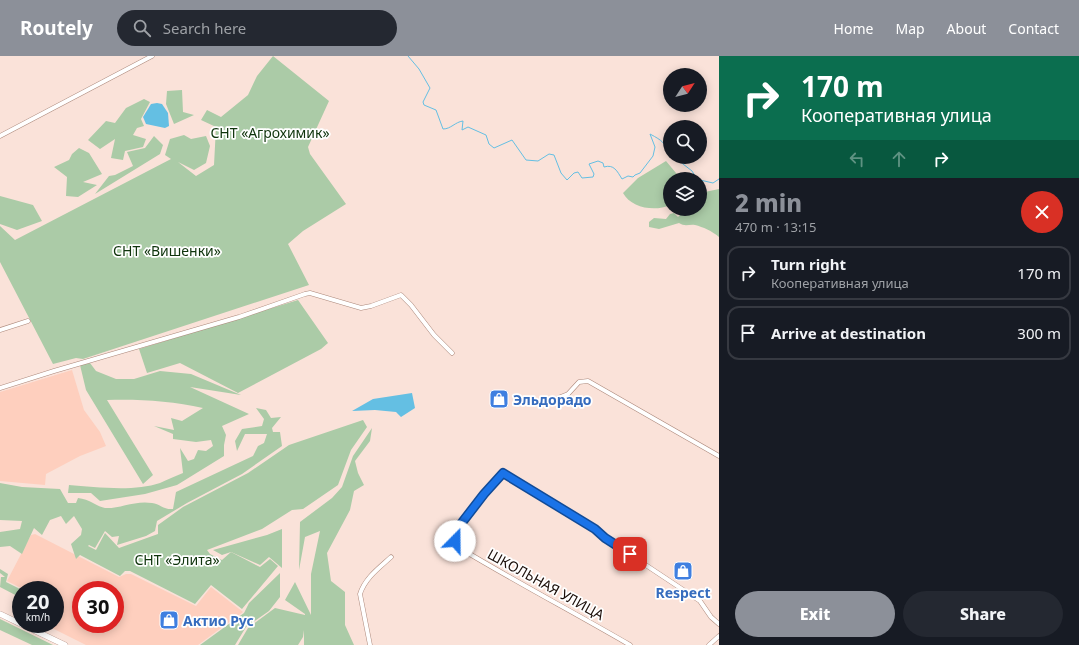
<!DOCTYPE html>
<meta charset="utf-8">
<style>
body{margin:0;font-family:"Noto Sans",sans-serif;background:#242831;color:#f1f3f6;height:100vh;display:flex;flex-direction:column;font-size:15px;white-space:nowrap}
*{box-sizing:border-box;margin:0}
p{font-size:13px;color:#9ea1a6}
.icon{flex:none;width:22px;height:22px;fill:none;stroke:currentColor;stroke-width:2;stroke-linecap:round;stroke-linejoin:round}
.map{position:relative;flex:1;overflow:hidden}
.side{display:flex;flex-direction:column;background:#171b24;width:360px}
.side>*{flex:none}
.top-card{background:#0b6e4f;color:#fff;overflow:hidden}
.needle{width:26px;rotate:54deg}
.buttons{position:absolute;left:663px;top:12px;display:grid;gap:8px}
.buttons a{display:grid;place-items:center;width:44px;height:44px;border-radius:50%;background:#171b24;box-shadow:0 2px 10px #0003;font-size:20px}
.speed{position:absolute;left:12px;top:525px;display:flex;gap:8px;font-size:20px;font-weight:700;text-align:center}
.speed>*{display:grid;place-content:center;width:52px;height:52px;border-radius:50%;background:#171b24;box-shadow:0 2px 10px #0003;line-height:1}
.speed small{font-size:10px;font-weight:400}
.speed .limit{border:6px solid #d22;background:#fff;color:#111}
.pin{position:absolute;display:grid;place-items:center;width:34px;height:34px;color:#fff;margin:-17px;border-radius:8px;box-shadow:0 2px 6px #0006}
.me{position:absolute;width:44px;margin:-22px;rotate:22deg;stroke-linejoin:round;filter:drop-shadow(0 0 3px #0008)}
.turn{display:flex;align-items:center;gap:14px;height:84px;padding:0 16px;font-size:18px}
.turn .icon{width:52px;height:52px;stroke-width:2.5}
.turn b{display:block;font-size:28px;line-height:34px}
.lanes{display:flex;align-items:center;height:38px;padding:0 16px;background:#0003;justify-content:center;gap:20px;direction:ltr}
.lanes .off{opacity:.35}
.round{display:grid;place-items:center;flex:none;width:42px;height:42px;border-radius:21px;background:#242831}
.summary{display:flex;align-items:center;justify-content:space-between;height:68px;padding:0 16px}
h1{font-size:24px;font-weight:800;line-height:30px;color:#8c9099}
.cta{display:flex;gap:8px;margin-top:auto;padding:8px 16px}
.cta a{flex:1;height:46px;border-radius:24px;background:#8c9099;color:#fff;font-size:16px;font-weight:800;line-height:46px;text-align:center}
.cta a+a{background:#242831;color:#f1f3f6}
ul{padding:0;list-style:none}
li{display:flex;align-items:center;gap:12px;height:54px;margin:0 8px 6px;padding:0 8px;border:2px solid #363941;border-radius:12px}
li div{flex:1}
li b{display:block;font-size:15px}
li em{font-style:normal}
header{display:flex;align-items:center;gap:24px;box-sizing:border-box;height:56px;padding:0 20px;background:#8c9099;color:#fff}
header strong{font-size:19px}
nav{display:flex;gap:22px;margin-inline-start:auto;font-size:14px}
.search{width:280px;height:36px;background:#242831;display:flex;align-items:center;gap:10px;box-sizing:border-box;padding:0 14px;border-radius:22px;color:#9ea1a6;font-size:15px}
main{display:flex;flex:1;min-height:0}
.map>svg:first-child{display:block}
.built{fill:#fecfbe;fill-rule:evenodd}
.green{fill:#abcba7}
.water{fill:#64bfe3}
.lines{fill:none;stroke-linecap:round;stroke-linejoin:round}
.stream{stroke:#64bfe3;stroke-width:1}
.minor-casing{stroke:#ac887b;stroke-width:5}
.major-casing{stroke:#ac887b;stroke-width:6}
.minor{stroke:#fff;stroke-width:4}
.major{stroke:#fff;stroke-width:5.5}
.route-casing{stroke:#114b97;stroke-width:10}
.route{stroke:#1a73e8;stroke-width:7}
.labels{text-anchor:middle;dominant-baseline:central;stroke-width:3.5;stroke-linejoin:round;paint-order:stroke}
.park-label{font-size:14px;fill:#0f340c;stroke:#fff}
.shop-label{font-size:14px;font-weight:bold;fill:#366cbe;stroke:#fff;text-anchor:start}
.street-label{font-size:14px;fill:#1b0e09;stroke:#fff}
</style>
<header>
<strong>Routely</strong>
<div class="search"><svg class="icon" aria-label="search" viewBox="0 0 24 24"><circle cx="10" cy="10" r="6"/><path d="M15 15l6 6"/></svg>Search here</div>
<nav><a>Home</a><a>Map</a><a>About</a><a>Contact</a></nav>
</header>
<main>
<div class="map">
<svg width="719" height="589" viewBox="0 0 719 589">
<rect width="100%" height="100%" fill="#fae2d9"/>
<!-- built -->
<g class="built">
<path d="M72,314L84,354L100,376L106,390L80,400L46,418L45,429L0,425V336Z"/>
<path d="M35,478L119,521L126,518H131L196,550L211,531L243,556L198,589H86L52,572L61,551L55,548V534H25L7,525L31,479ZM81,534H115V568H81Z"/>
</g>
<!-- green -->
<g class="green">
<path d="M273,0L329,45L308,91L310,98L346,148L303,175L288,188L309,229L83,303L76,302L53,308L0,206V170L15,184L171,103L165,99L170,83L184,79L191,83L206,80L210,90L206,107L194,114L178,106L196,120L214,109L216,71L201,64L207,54L221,61L248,39L257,20Z"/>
<path d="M182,34L183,56L194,59L174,68L166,48L167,35Z"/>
<path d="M144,43L150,46L141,63L144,70L137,72L133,79L146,83L143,91L125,95L123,104L111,102L115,83L100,93L88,84L106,65L115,67L126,52Z"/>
<path d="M154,80L163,89L160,98L95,138L109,120L115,119L133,110L127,96L145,92Z"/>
<path d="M79,92L89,97L102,118L83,126L97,129L78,141L66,140L67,121L54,111L69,104L72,98Z"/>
<path d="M666,105L681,123H670V149C655,156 631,152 623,137L638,122Z"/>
<path d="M719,133V181C712,175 703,171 695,169C689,168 685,171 679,167L659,173L649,171V166L654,162L666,163L670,158L674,157L678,161L682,157L679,153H700V137Z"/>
<path d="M0,140L33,149L42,165L17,174L0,168Z"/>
<path d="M298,244L328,287L321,293L238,337L180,307L147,317L139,293Z"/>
<path d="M90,307L96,315L116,323H134L160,315L191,318L241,339L190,331L249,358L222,370L226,379L224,389V400L177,429L145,438L100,445L91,437H68L69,429C95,431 134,436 160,427C167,424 175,420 183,417L180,392L188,405L194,403L198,394L206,395L213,390L211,384L196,386L173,383V378L154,370L174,374L171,362L182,365L203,352C172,345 139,343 107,344L153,419L143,428L86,334L80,309Z"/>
<path d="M256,352L266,354L271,362L281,361L272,372L273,376H280L282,390L242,418L187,447L157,465L155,475L146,480L117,489L119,480L112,481L105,475L95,492L89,489L88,490L96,494L105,477L119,492L158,478V469L183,451L248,417L289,389L363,364L367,371L351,394L338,429L303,453L292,454L262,473L207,494L210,498L222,504L231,496L260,511L270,503L278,510L242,553L211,529L195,548L130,515H125L120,520L80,499L76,503L71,488L81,479L82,473L74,460L66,468L61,460L50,464L42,479L34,472L22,498L10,490L0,491V476L20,473L22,465L0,464V427L22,431L60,433L68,447H76L78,442C89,443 98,451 105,452C119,453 135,444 152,447C160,448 164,454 173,453L176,436L253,400L258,390L264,387L267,378H245L237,395L235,385L242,373L262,370L264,363Z"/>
<path d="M372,372L370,385L355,405L358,417L364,429L354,435L350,454L327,497L331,525L345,536V569L354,589H304V574L303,581L298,589H238L248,572L275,552L305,559V558L285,544L295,526L311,559V518L320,475L305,481L299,514L300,466L332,442L342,431L353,400Z"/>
<path d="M282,473V512L269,501L260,509L231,496L222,499L213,494L267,479Z"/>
<path d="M0,513L8,518L6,526L22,534L21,542L0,531L1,521H5L0,517Z"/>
<path d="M280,517V541L269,555L246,571L235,589H200L244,557L249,547Z"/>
<path d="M0,563L53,589H32L0,574Z"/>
</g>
<!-- water -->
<g class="water">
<path d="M157,47L162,48L168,57L169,70L165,72L146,68L143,61L151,48Z"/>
<path d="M412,337L415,352L401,361L396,356L375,354L352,355L373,343Z"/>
</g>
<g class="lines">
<!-- stream -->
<g class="stream">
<path d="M408,0L419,13L430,32L423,46L424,49L436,54L443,73C451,73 455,66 463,65L462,74L468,71L486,79L489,88L494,92L512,84L526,104L538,105L549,98L554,99L561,117L567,124L574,117L578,116L582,122L593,121L594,118L589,108L598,105L603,107L604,111C614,108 617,115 622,123L628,120L633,121L635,119L640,117L653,100L655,91L650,78C663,85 664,86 670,99"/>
<path d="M674,101L692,115L697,123"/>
<path d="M700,124L713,127L719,123"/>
</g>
<defs>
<g id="minor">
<path d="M0,80L152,0"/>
<path d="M0,274L28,265"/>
<path d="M0,332L54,315L239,261L305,238L310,237L361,252L371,250L401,239L411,249L434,279L452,297"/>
<path d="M558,342L568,338L579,326L588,325L719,400"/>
<path d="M370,589L360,538C365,522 379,512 391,501"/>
<path d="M630,589C575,557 518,527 463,494L456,488L454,483L457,473L500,419L506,417L595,473L605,482L700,545L711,561L719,568"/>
<path d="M709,589L719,580"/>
</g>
<g id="major">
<path d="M0,558L21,568"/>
<path d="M21,568L65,589"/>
</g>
</defs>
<!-- minor casing -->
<use href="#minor" class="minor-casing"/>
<!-- major casing -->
<use href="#major" class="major-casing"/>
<!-- minor -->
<use href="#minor" class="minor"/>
<!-- major -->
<use href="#major" class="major"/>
</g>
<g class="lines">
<defs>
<path id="route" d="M455,485L457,473L484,438L503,417L595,473L605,482L630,498"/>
</defs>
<!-- route casing -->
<use href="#route" class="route-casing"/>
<!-- route -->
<use href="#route" class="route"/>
</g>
<!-- icons -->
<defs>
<symbol id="shop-square" viewBox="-11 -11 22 22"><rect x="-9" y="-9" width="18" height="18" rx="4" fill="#3f7fe0" stroke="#fff"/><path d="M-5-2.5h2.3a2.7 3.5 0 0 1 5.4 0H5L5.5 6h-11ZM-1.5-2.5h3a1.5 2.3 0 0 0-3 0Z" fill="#fff"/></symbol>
</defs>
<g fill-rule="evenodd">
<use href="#shop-square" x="488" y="332" width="22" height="22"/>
<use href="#shop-square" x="672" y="504" width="22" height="22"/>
<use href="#shop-square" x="158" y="553" width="22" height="22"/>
</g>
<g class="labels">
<!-- park labels -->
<g class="park-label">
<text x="270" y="76">СНТ «Агрохимик»</text>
<text x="167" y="194">СНТ «Вишенки»</text>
<text x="177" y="503">СНТ «Элита»</text>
</g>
<!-- shop labels -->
<g class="shop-label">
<text x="513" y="343">Эльдорадо</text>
<text x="683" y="536" text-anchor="middle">Respect</text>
<text x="183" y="564">Актио Рус</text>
</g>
<!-- street labels -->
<g class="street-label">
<text transform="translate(546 528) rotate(29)">ШКОЛЬНАЯ УЛИЦА</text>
</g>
</g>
</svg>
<div class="buttons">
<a><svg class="needle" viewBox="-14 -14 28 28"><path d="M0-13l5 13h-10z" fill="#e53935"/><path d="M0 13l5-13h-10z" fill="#9ea1a6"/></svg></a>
<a><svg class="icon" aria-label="search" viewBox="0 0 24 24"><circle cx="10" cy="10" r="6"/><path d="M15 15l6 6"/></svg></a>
<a><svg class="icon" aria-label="layers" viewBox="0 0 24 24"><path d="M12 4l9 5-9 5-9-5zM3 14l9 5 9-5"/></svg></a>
</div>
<div class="speed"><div>20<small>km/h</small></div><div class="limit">30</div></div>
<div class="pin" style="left:630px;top:498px;background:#d93025"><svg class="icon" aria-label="arrive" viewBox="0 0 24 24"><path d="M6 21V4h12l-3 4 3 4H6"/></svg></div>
<svg class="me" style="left:455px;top:485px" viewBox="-20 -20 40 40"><circle r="19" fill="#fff"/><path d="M0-13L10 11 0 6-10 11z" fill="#1a73e8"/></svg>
</div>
<section class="side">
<div class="top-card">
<div class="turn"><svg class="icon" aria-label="right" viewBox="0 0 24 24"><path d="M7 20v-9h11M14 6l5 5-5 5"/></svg><div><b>170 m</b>Кооперативная улица</div></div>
<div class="lanes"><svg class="icon off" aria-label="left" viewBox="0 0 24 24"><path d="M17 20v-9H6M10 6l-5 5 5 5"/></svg><svg class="icon off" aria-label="ahead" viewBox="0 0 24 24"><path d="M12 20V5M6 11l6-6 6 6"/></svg><svg class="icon" aria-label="right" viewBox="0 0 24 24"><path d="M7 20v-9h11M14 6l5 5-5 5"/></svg></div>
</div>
<div class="summary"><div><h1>2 min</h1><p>470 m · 13:15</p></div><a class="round" style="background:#d93025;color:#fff"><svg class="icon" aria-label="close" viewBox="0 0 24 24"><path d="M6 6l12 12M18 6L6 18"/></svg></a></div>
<ul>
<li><svg class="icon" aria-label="right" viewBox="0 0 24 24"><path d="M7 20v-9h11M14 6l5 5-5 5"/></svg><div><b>Turn right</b><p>Кооперативная улица</p></div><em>170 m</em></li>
<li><svg class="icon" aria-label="arrive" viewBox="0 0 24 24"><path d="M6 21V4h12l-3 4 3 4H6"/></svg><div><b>Arrive at destination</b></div><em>300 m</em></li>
</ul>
<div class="cta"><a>Exit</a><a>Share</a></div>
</section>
</main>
